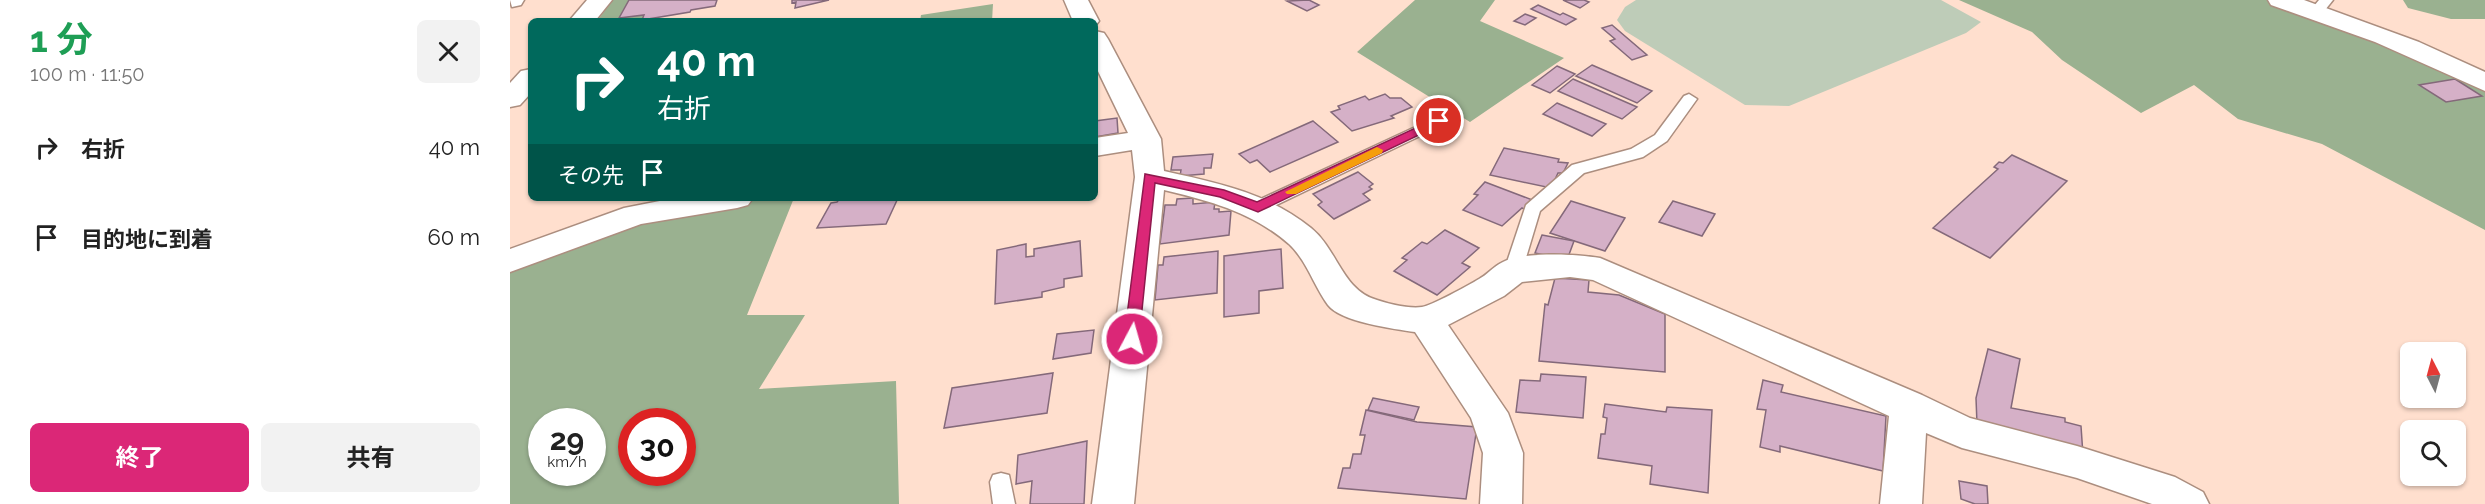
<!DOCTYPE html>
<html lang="ja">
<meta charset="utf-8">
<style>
body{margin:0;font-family:Raleway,"Noto Sans JP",sans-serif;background:#f2f2f2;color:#222;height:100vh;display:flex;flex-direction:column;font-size:22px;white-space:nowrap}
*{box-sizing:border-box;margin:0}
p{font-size:20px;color:#767676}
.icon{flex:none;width:33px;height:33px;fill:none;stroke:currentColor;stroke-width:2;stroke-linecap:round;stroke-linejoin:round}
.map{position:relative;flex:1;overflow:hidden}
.details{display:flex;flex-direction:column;background:#fff;width:510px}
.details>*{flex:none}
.top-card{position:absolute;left:18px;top:18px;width:570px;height:183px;border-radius:9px;box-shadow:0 2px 4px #0004;background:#00695c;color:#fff;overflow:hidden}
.needle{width:39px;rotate:354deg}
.buttons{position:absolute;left:1890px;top:342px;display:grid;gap:12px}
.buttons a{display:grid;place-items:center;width:66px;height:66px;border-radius:9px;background:#fff;box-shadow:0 2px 4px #0004;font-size:30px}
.speed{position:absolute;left:18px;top:408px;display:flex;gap:12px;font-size:30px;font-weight:700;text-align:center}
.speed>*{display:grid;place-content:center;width:78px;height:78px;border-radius:50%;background:#fff;box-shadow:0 2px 4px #0004;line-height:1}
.speed small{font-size:15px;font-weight:400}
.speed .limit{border:9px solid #d22;background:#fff;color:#111}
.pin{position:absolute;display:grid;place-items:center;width:51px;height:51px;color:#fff;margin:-26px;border:3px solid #fff;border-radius:50%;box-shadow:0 2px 6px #0007}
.me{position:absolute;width:66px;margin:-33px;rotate:6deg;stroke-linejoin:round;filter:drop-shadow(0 0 4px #0008)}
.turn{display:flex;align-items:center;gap:21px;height:126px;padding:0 30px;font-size:27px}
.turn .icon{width:78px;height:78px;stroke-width:2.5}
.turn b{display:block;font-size:42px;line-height:51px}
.then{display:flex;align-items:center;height:57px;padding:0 30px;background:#0003;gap:12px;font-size:22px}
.round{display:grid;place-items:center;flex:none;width:63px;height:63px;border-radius:9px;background:#f2f2f2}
.headline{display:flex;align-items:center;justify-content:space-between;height:102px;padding:0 30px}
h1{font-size:36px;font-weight:700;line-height:45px;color:#1e9e55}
.action{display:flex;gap:12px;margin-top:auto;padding:12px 30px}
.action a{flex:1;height:69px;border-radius:9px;background:#db2777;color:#fff;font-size:24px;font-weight:700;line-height:69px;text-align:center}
.action a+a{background:#f2f2f2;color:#222}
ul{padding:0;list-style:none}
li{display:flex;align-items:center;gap:18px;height:90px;padding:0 30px}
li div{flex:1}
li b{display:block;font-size:22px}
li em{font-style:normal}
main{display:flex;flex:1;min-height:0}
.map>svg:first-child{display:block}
.green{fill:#beccb8}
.forest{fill:#9ab190;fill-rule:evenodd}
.building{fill:#d5b0c7;stroke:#84697a;stroke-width:1.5}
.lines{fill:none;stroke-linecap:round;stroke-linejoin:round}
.lane-casing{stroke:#ac8e7f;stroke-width:3}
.street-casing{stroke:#ac8e7f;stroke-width:3}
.lane{fill:#fff;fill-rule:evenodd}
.street{fill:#fff;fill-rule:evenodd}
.route{fill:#db2777;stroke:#8e194d;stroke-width:1.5}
.slow{fill:#f59e0b}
</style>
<main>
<section class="details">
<div class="headline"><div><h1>1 分</h1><p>100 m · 11:50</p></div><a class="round"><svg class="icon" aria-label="close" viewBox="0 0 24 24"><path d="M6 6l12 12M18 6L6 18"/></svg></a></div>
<ul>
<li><svg class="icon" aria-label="right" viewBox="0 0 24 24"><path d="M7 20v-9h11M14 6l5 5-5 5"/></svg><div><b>右折</b></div><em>40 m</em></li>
<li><svg class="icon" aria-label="arrive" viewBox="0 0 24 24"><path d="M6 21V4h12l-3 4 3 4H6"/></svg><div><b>目的地に到着</b></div><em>60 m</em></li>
</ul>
<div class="action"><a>終了</a><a>共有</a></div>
</section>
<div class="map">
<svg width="1975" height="504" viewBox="0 0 1975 504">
<rect width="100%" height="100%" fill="#ffdfce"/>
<!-- green -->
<path class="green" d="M1126,0H1431L1471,22L1456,33L1279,106L1235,105L1115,31L1107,20L1115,7Z"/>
<!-- forest -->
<g class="forest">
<path d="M103,0H142L136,21H87Z"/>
<path d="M905,0H985L970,21L1054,58L960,122L847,52Z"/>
<path d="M1449,0H1774L1975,91V230L1812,144L1728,119L1684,85L1631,113L1552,60L1522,32Z"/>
<path d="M1893,0H1975V19H1941L1898,8Z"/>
<path d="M483,4L482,21H410L411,15Z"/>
<path d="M243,198H284L237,315H295L249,389L386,381L389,504H0V262L101,222ZM32,422H82V472H32ZM122,422H172V472H122Z"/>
</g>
<!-- building -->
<g class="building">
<path d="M119,0H207L205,6L181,10L180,12L132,20L134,15L109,18Z"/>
<path d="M282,0H319L285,8L286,2L282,3Z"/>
<path d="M799,0L809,5L797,11L777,1Z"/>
<path d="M1053,0H1074L1079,2L1070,8Z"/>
<path d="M1028,5L1050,15L1053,13L1066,19L1056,25L1021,9Z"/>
<path d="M1015,14L1026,18L1015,25L1004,21Z"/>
<path d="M1102,25L1137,55L1122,60L1100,41L1105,39L1092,28Z"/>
<path d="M1082,65L1142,91L1127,103L1066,76Z"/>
<path d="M1047,66L1065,74L1040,93L1022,85Z"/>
<path d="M1063,79L1127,107L1112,119L1048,91Z"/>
<path d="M1945,79L1972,96L1936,102L1909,85Z"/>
<path d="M875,94L880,98H891L902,107L881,116L884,118L842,131L821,112L830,109L828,106L855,96L859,100Z"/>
<path d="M1047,103L1096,124L1082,136L1033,114Z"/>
<path d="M607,118L608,133L585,137V121Z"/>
<path d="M803,121L828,142L760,172L747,160L740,163L729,154Z"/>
<path d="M994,148L1049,159L1048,162L1058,163L1053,173H1048L1041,188L980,175Z"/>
<path d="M703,154L701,168H694V174L670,176L671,170H661L663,157Z"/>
<path d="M1502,155L1557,181L1480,258L1423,228L1488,169L1484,167L1489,162L1493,163Z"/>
<path d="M848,172L863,184L859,187L862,189L853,194L860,200L824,219L808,205L812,202L803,194Z"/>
<path d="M975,182L1025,201L1016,210L1012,208L992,226L953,210L968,195L964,194Z"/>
<path d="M330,198H388L376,224L307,228L321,203L327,202Z"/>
<path d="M683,198V204L705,202L704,209H709V212L721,211L719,235L650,244L655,205H666L667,199Z"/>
<path d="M1061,201L1115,218L1095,251L1040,233Z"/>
<path d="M1163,201L1205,214L1192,236L1149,222Z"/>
<path d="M935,230L969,248L952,263L960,267L927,295L884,271L897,260L892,258L912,242L917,244Z"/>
<path d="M1032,235L1064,241L1057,260L1025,253Z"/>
<path d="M570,241L572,276L554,279V287L532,292V297L485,304L487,250L516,244V257L524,256V249Z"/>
<path d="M771,249L773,288L749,291V313L714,317V256Z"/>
<path d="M708,251L707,293L645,300L648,265H653L654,257Z"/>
<path d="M1045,278L1079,280L1078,292L1109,295L1155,314V372L1029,361L1035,304L1038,305Z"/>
<path d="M584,330L581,353L543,359L547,334Z"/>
<path d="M1478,349L1510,359L1501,408L1555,418V422L1571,426L1573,455L1467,424L1466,398Z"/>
<path d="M543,373L537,413L434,428L442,388Z"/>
<path d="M1031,374L1076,377L1073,418L1006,412L1010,380L1030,381Z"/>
<path d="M1253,380L1273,385L1271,392L1376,416L1373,471L1270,446V452L1250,447L1256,410L1247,409Z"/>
<path d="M863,398L909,407L904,420L858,410Z"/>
<path d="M1095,404L1156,412L1157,407L1202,410L1198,493L1140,484L1142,466L1088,458L1091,434H1095L1097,418L1093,417Z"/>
<path d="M856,410L907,422L967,427L956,499L828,488L833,468H840L843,454H851L855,435H850Z"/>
<path d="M577,441L574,504H520L522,481L506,484L508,455Z"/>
<path d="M1449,481L1477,486L1478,504H1465L1451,499Z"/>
</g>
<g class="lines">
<defs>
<g id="lane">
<path d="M1809,0H1823L1811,15H1801L1799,12Z"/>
<path d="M1179,94L1187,99L1157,141L1133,157L1074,173L1030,211L1012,271L1009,276H997L994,271L1016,205L1062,165L1121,149L1145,135L1174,96Z"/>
<path d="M929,116L935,118L937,121L935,124L754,211H742L739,207L742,203Z"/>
<path d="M491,473L499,475L505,504H483L480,482L483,475Z"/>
</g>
<g id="street">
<path d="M0,0H14L11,5L2,7Z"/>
<path d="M77,0H102L85,21H59Z"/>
<path d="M554,0H578L589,21L585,26V21H563Z"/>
<path d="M1758,0H1794L1909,42L1975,72V91L1865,42L1761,5Z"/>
<path d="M585,31L594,33L598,39L651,139L654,171C708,183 758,193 801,228C828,250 832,290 867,300C878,304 900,309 912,307C921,306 959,285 969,279C977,275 983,267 991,263C1013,251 1065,254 1090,258L1412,395L1460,418L1567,446L1665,477L1693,492L1699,504H1642L1567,478L1452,448L1416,433L1412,504H1370L1379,416L1083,280L1060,277L1012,282L994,296L938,325L998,413L1013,453L1012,504H970L973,453L961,418L905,332C884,329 831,322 818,305C804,286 797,261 779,244C742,212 700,201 654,190L624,504H582L625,177L622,150L585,156V138L618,133L585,65Z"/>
<path d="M21,69V93L10,105L0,107V83L11,71Z"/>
<path d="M165,198H243L238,205L227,208L131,224L0,272V249L114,208Z"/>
</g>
</defs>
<!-- lane casing -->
<use href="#lane" class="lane-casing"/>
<!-- street casing -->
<use href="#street" class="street-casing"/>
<!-- lane -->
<use href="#lane" class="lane"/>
<!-- street -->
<use href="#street" class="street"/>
</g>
<!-- route -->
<path class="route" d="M929,117L935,121L934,123L748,212L710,197L645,183L629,339L627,343H617L614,339L635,174L714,190L747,202Z"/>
<!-- slow -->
<path class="slow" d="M867,147L873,150L872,153L786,194H777L775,192Z"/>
</svg>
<div class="buttons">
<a><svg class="needle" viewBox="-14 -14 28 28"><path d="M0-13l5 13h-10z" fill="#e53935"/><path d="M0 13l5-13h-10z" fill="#767676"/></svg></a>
<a><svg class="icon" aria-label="search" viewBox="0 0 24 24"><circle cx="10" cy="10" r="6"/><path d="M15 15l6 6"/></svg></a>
</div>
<div class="speed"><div>29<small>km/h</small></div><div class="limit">30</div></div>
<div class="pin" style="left:929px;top:121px;background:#d93025"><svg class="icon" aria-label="arrive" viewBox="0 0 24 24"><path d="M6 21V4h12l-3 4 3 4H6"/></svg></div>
<svg class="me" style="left:622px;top:339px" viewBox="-20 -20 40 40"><circle r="17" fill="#db2777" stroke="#fff" stroke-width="3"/><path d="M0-11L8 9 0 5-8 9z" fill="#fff"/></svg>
<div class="top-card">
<div class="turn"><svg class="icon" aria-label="right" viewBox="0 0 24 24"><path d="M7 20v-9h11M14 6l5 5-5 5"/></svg><div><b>40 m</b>右折</div></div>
<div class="then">その先<svg class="icon" aria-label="arrive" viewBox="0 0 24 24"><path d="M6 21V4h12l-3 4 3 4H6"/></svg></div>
</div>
</div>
</main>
